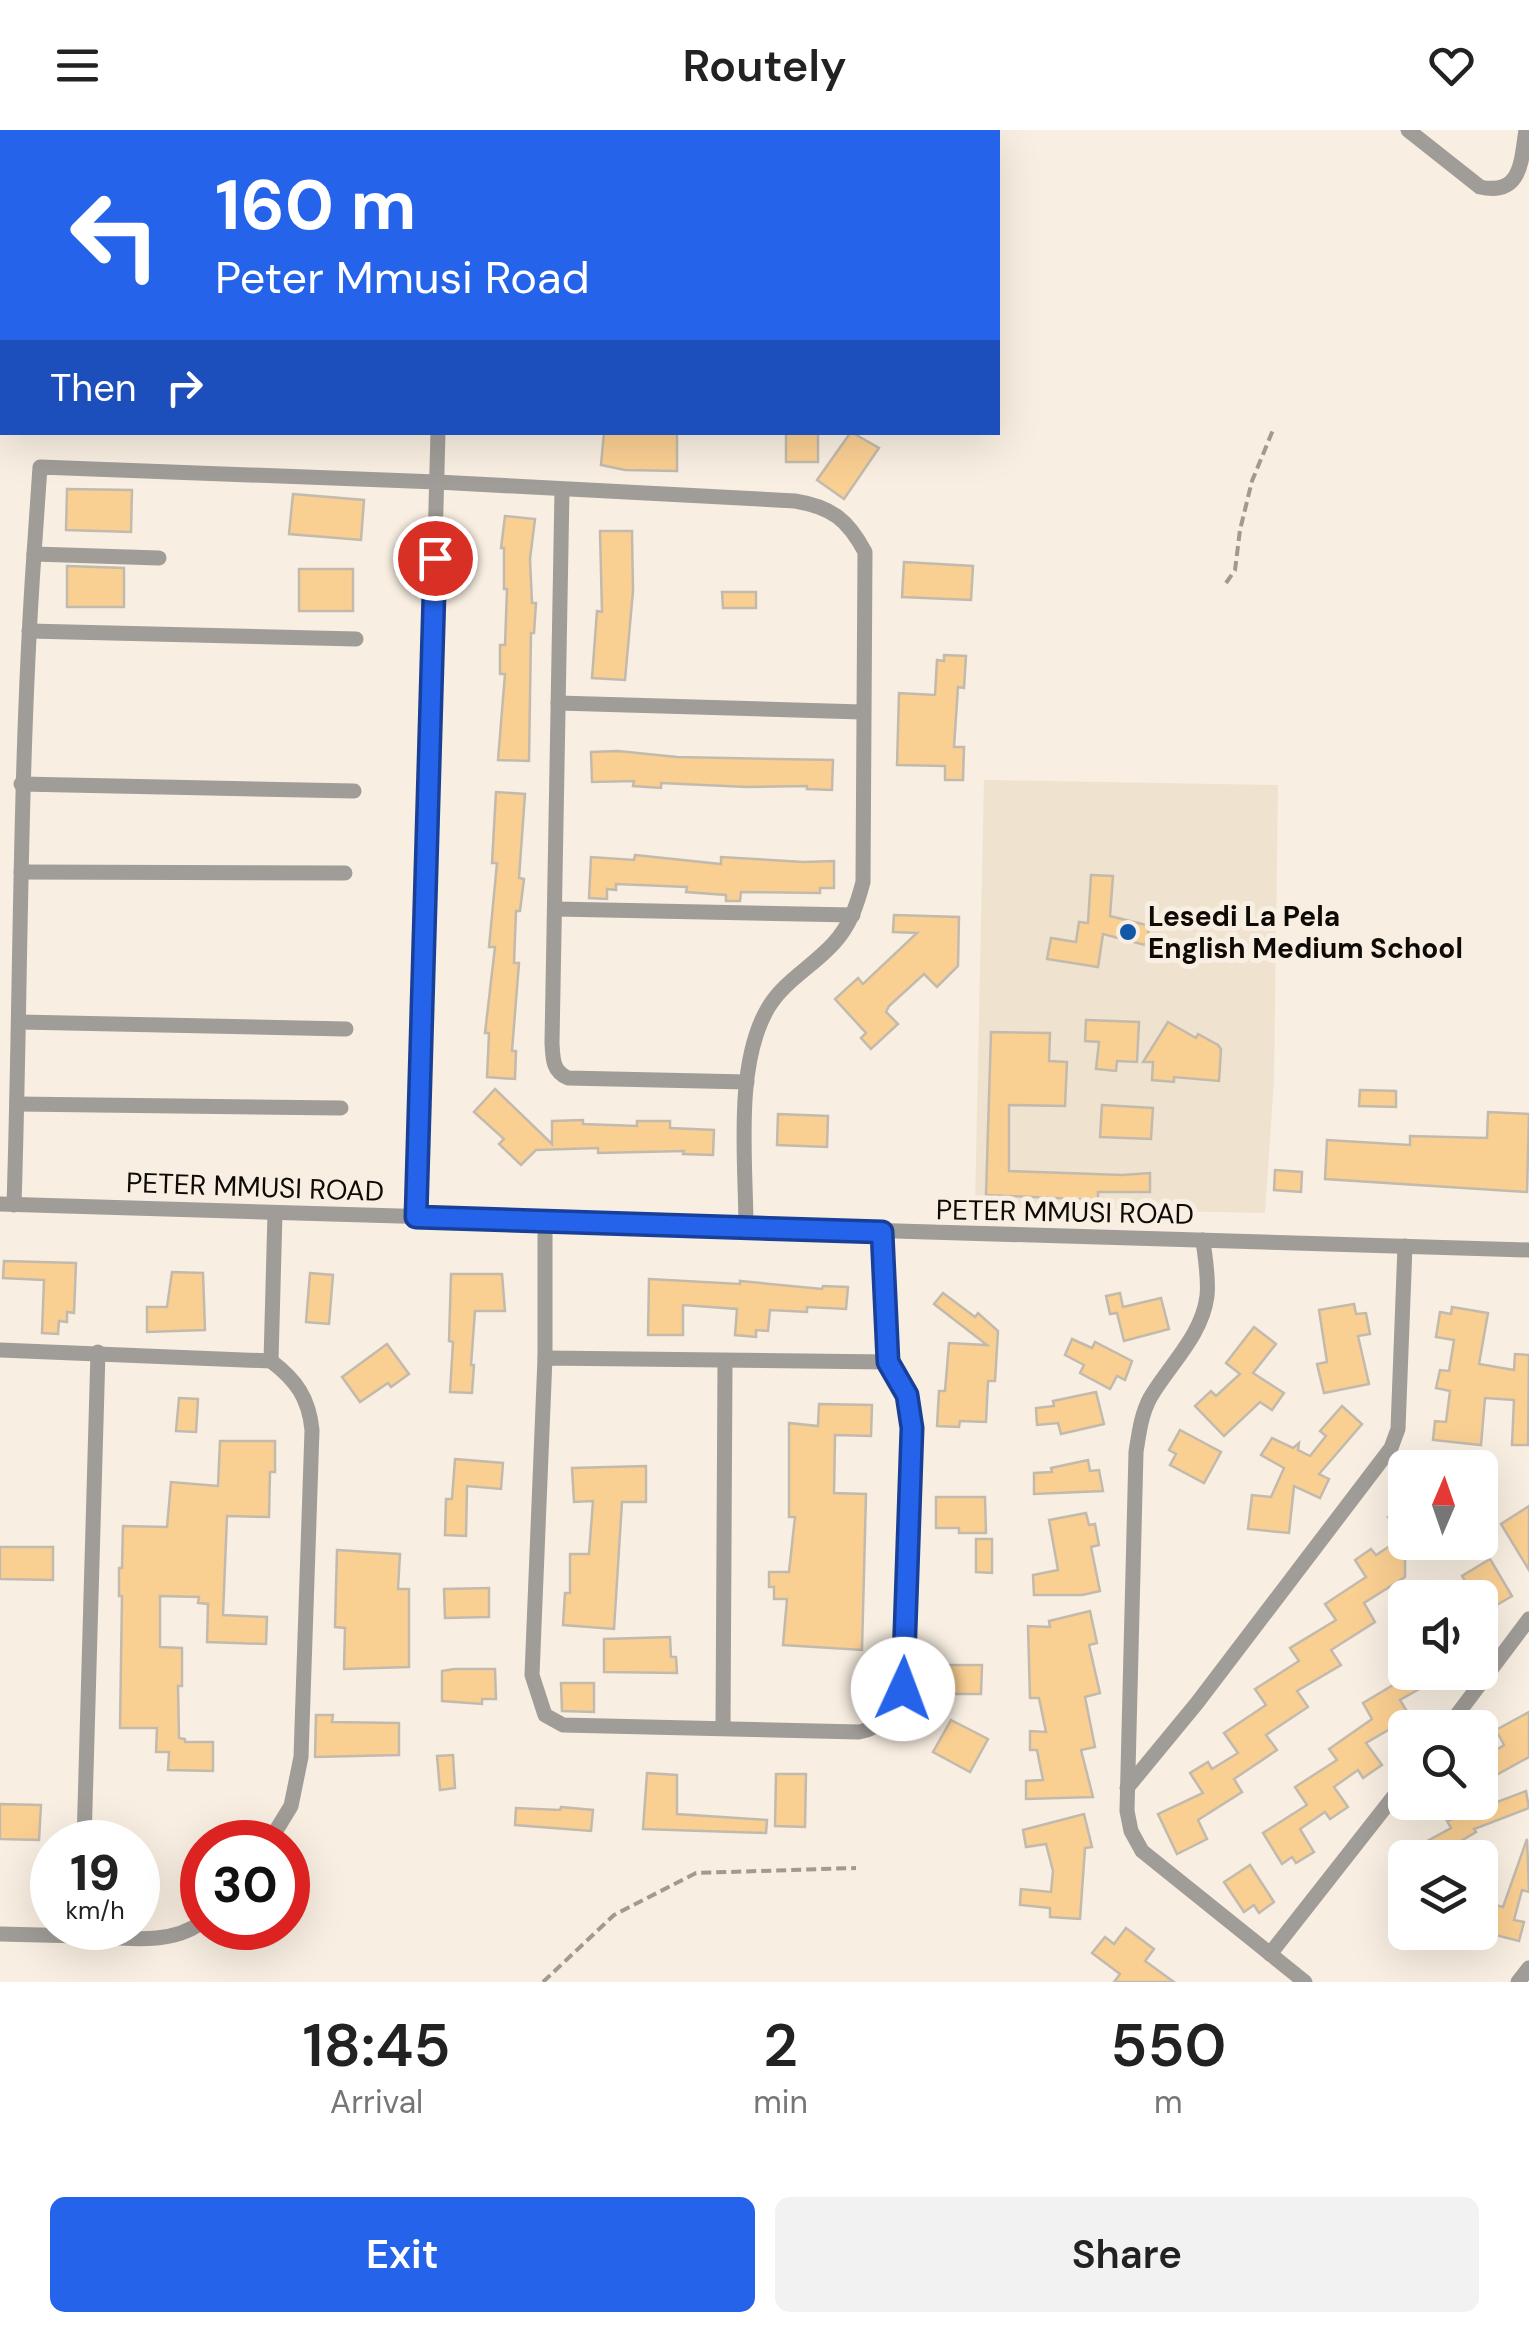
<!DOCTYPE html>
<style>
body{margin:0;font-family:"DM Sans",sans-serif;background:#f2f2f2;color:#222;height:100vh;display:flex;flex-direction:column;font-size:38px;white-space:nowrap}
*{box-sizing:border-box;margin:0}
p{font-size:32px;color:#767676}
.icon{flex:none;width:55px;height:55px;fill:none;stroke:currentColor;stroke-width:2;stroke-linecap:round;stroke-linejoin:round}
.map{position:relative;height:1852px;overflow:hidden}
.drawer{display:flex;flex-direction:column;background:#fff;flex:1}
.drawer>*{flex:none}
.guide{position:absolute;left:0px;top:0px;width:1000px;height:305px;box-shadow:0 10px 40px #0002;background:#2563eb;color:#fff;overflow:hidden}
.needle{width:65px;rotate:2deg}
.fabs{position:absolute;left:1388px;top:1320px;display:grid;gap:20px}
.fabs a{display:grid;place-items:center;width:110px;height:110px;border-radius:15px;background:#fff;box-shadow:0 10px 40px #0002;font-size:50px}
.speed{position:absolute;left:30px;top:1690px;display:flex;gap:20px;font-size:50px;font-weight:700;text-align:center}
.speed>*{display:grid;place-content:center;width:130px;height:130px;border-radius:50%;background:#fff;box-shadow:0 10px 40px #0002;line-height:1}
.speed small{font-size:25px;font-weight:400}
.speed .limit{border:15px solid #d22;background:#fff;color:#111}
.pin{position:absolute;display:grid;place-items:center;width:85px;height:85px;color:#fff;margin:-42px;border:5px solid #fff;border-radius:50%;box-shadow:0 2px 10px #0007}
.me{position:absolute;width:110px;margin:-55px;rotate:2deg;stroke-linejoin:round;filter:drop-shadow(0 0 8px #0008)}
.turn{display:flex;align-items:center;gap:35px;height:210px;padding:0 50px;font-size:45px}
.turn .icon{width:130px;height:130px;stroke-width:2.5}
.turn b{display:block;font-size:70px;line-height:85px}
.then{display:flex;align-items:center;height:95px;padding:0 50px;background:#0003;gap:20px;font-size:38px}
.eta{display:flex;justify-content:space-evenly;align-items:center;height:170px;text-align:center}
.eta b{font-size:60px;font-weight:600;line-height:70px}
.action{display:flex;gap:20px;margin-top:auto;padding:20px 50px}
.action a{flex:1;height:115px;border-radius:15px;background:#2563eb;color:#fff;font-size:40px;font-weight:600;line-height:115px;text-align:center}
.action a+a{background:#f2f2f2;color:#222}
header{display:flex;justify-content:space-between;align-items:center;height:130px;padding:0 50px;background:#fff;font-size:45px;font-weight:600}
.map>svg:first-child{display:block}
.built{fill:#efe2ce}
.building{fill:#facf92;stroke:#c3baae;stroke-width:2.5}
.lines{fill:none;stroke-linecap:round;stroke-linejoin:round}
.path{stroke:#a19a90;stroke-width:4;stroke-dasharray:10 5;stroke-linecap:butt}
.minor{stroke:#a09c97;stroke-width:15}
.route-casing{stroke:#184099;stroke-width:25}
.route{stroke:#2563eb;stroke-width:18}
.poi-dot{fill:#1158a7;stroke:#f8eee1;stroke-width:4}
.labels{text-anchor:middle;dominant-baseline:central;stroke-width:10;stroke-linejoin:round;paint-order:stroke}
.poi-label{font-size:28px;font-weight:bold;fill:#0e0b07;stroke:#f8eee1;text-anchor:start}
.street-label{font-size:28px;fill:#0e0b07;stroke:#f8eee1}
</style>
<header><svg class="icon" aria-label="menu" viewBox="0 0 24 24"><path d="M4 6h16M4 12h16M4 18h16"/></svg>Routely<svg class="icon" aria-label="heart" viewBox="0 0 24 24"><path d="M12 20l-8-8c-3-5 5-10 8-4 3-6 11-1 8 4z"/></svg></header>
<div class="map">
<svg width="1529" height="1852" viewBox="0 0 1529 1852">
<rect width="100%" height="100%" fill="#f8eee1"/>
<!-- built -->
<path class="built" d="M984,650L1278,655L1274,949L1265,1083L975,1077Z"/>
<!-- building -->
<g class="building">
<path d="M604,302H677V341L625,340L601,335Z"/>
<rect x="786" y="302" width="32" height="30"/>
<path d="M851,302L879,318L844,369L817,350Z"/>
<path d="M67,359L132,360L131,402L66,400Z"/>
<path d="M293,364L364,370L361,410L289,404Z"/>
<path d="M505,386L535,389L530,429L532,473H536L534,503H531L529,631L498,630L505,544H500V515H505L507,459H504V418H501Z"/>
<path d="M600,401H632L633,461L625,550L592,548L597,481L602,482Z"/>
<path d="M904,432L973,436L971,470L902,467Z"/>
<path d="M67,436L124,438V477H67Z"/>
<rect x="299" y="439" width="54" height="42"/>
<path d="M722,462H756V478H723Z"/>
<path d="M944,525L966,526L964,558L958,557L954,617H964L963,650H945V636L897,635L899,563L935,565L937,530L944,531Z"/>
<path d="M618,621L677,627L833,630L832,660L807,659V656L747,657L661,653V658L633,656L634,651L592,652L591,622Z"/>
<path d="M496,662L525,664L519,748L524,749L520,781H516L514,833H519L512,921H516L515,949L487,947L489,903H485L495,817H489L497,733H492Z"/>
<path d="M635,725L721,734V727L804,732L834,731V758H820V763L741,762L740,771H726V765L686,762L687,757L616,754V760L607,759V769L589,768L591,727L634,730Z"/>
<path d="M1091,745L1113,746L1110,786L1150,796L1145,815L1103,804L1098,837L1047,829L1051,808L1076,812L1079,792L1088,793Z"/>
<path d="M894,785L959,787L958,836L937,857L924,844L889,876L886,882L898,894L871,919L861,908L866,903L835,869L858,848L863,854L917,803L893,802Z"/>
<path d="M1086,890L1139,892L1137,932L1117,931L1116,941L1096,939L1099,912L1085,911Z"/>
<path d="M1168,892L1196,908L1198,904L1218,915L1221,919L1219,951L1174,947V952L1152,950L1153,932H1143Z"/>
<path d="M991,902L1050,903L1049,931L1067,932L1065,976L1009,975V1041L1122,1045L1150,1043V1062H1098V1070L986,1065Z"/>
<path d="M495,959L552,1014V991L583,990V994L637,996V991H670V998L714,1000L713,1025L683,1024L684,1021L598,1023V1018L536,1020L521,1035L499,1014L504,1009L474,982Z"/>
<path d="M1360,960L1396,961V977L1359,976Z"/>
<path d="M1102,975L1153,978L1151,1009L1100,1007Z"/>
<path d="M1488,982L1529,984L1527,1062L1325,1049L1327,1010L1410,1015V1006L1487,1008Z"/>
<path d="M778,984L828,986L827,1017L777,1015Z"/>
<path d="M1275,1040L1302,1042L1301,1062L1274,1060Z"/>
<path d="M4,1131L76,1133L74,1183L67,1182V1192L59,1191L58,1204L42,1203L44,1150L3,1148Z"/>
<path d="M172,1142L203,1143L205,1200L147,1202V1177H167Z"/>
<path d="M310,1143L333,1145L329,1194L306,1192Z"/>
<path d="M451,1144H502L505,1181H475L471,1235H474L472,1263L450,1262L453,1212L449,1211Z"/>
<path d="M649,1149L740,1154V1151L822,1159L823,1156L848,1157L846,1179L807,1177V1182L770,1180L768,1201L756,1200V1207L735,1205L737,1179L683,1175V1205H648Z"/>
<path d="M943,1163L975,1187L978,1183L998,1201L995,1251H988L986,1292L960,1291L959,1297L937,1296L939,1261H945L949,1213L987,1215L934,1174Z"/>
<path d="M1120,1163L1123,1177L1161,1168L1169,1199L1124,1211L1117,1183L1110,1184L1106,1166Z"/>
<path d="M1354,1174L1356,1184L1366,1183L1370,1204L1358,1206L1369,1254L1324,1263L1317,1234L1327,1232L1319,1180Z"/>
<path d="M1452,1177L1488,1183L1479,1234L1514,1240L1515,1224L1529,1225L1528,1315H1512L1514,1270L1485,1268L1481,1315L1433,1310L1435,1291L1446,1292L1450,1261L1436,1258L1440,1240L1449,1241L1454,1210L1436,1207L1440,1182L1451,1184Z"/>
<path d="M1254,1197L1276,1214L1253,1243L1284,1263L1272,1280L1260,1272L1224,1306L1195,1276L1211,1261L1216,1266L1240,1244L1226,1233Z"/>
<path d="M1072,1209L1092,1218L1095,1212L1132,1231L1125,1250L1117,1246L1110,1259L1080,1243L1084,1235L1065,1225Z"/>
<path d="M387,1214L409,1244L391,1257L388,1253L360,1272L342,1247Z"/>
<path d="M1096,1262L1104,1294L1061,1304L1058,1293L1037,1295L1036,1278L1054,1276L1053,1271Z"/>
<path d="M179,1268L198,1269L196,1302L176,1301Z"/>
<path d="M819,1274L872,1275L871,1306L835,1305L834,1363L866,1364L862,1520L783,1515L787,1469H774V1457H769V1442H789L795,1387H789V1293L818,1296Z"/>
<path d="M1342,1276L1362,1294L1319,1344L1329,1349L1320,1368L1294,1356L1289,1403L1248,1399L1252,1365L1271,1367L1284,1338L1261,1325L1272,1308L1293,1318L1299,1313L1298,1320L1310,1326L1326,1306L1320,1301Z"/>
<path d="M1180,1300L1221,1322L1204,1353L1170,1335L1176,1324L1169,1320Z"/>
<path d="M220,1311H275V1342H270L269,1387L227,1386L223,1485L267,1487L266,1514L207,1512L208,1474L198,1473L199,1467L160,1466V1517L182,1518V1556H178L179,1608L185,1609V1612H213V1641L168,1640L169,1622H156L157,1598H120L122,1466H119V1438H122L123,1396L167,1397L171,1352L218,1356Z"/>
<path d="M455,1329L503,1333L501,1359L467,1356L466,1406L445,1405L446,1369H452Z"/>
<path d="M1088,1330L1090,1341L1099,1340L1103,1361L1034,1364V1343L1052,1342L1051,1338Z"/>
<path d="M646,1336V1372H622L614,1499L563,1495L565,1463H570V1424H589L593,1371L574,1372L572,1338Z"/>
<path d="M936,1367H985L986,1403H959V1398H936Z"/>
<path d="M1405,1375V1412H1430L1405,1430V1447L1364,1473L1375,1492L1331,1520L1341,1535L1297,1561L1308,1577L1266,1605L1277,1620L1234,1649L1242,1662L1198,1690L1207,1709L1177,1724L1158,1684L1203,1663L1190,1643L1208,1632L1212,1639L1238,1623L1224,1603L1266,1575L1255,1559L1299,1531L1290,1518L1336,1490L1325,1474L1366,1447L1355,1430L1371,1419L1376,1425L1402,1408L1388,1387Z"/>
<path d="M1529,1376V1440L1501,1394Z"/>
<path d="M1086,1383L1089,1395L1095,1394L1099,1415L1091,1417L1100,1461L1082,1465H1034L1033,1445L1058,1440L1049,1390Z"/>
<path d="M976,1409H992V1443L976,1442Z"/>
<path d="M0,1417H53V1450L0,1449Z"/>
<path d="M337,1420L400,1424L398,1459H409V1537L344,1539L345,1498L335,1497Z"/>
<path d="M1490,1429L1512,1466L1495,1476L1491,1469L1480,1476V1468H1476L1462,1446Z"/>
<path d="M489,1458V1487L445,1488L444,1459Z"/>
<path d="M1090,1481L1097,1513L1089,1515L1100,1563L1085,1567L1095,1617L1081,1620L1093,1667L1026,1669V1651L1043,1650L1037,1620H1030V1601L1046,1602L1039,1568H1030L1028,1496L1050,1497L1049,1491Z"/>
<path d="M670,1507L671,1527H676L677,1543L604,1542V1509Z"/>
<path d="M934,1535H982L981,1564H934Z"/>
<path d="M454,1539H495L496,1569H482V1574L442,1571V1541Z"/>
<path d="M1415,1542H1449L1400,1570L1414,1593L1396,1604L1392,1598L1366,1613L1382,1635L1363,1648L1358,1640L1334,1657L1348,1677L1330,1689L1325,1682L1300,1699L1314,1722L1296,1733L1292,1727L1282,1734L1263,1703L1307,1675L1295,1657L1337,1630L1329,1619L1372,1589L1363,1573Z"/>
<path d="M561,1553H594V1582L562,1581Z"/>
<path d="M1529,1582V1627L1480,1654V1630L1504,1615L1496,1600Z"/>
<path d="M316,1585H333L332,1592L399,1593V1625L315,1627Z"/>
<path d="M951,1590L988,1609L970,1642L933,1622Z"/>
<path d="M453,1625L455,1658L440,1660L437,1626Z"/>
<path d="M647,1643L677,1645V1684L767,1690L766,1703L643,1699Z"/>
<path d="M776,1644H806L805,1697L775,1696Z"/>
<path d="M1526,1661L1529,1678L1474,1699L1476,1702L1432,1728H1396L1451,1698L1447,1691Z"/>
<path d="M0,1674L41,1675L39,1710L0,1709Z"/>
<path d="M561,1677L593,1680L591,1701L515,1695L516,1678L560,1680Z"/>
<path d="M1084,1684L1092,1717L1085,1718L1080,1789L1050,1787V1778L1020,1775L1021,1759L1051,1762L1053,1741L1046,1714L1026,1717L1023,1700Z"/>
<path d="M1527,1709L1529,1762L1522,1760L1514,1790L1524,1792L1519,1811L1480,1801L1484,1772L1503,1777Z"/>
<path d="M1250,1735L1274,1772L1259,1783L1254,1775L1244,1782L1224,1752Z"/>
<path d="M1126,1798L1154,1819L1145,1831L1174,1852H1114L1120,1844L1092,1823L1105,1807L1114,1814Z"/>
</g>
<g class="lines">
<!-- path -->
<g class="path">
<path d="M1226,453L1235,440L1240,400L1252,351L1273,300"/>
<path d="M543,1852L614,1785L696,1743L856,1738"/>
</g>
<!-- minor -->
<g class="minor">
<path d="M1408,0L1480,57C1522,66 1521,31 1526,0"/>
<path d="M446,2V0"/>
<path d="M0,5H2"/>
<path d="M562,360L552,913C553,928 552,941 568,948L747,952"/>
<path d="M34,424L40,337L437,352L795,371C832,377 848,390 865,422L863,752C857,775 850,796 833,814C812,837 784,851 768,878C734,936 746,1033 746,1098"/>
<path d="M29,501L356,509"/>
<path d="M558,573L862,582"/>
<path d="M21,654L354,661"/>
<path d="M21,742L345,743"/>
<path d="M556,779L853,785"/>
<path d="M20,892L346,899"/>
<path d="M17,974L341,978"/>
<path d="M0,1074L1529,1120"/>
<path d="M14,1075C21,857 19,640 34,424L159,428"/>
<path d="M417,1087L438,302"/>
<path d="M882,1102L888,1232"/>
<path d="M1203,1110C1205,1128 1209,1148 1207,1166C1202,1206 1169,1235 1150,1268C1141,1285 1139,1303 1136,1322L1127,1681L1131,1701L1142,1721L1305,1852"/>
<path d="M0,1220L271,1231L275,1083"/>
<path d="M545,1228L888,1232L907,1265L911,1298L903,1559C895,1582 884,1597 859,1602L563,1595L545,1585L532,1545Z"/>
<path d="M545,1228V1091"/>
<path d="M723,1598L725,1232"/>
<path d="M1447,1598L1529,1489"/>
<path d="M1127,1658L1197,1573L1391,1318L1398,1299L1405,1116"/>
<path d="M84,1712L98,1222"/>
<path d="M269,1712L291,1676L301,1627L312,1300C309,1268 296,1250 271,1231"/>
<path d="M0,1804L81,1806V1798"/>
<path d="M81,1806C121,1807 169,1817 202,1792"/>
<path d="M1270,1824L1405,1652"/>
<path d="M1518,1852L1529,1838"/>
</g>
</g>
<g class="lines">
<defs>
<path id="route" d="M435,428L416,1087L882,1102L888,1232L907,1265L912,1298L903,1559"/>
</defs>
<!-- route casing -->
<use href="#route" class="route-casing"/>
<!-- route -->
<use href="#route" class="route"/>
</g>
<!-- markers -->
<circle class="poi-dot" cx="1128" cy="802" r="10"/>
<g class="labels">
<!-- poi labels -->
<g class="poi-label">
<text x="1148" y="786">Lesedi La Pela<tspan x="1148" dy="32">English Medium School</tspan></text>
</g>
<!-- street labels -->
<g class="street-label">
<text transform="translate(255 1057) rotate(2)">PETER MMUSI ROAD</text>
<text transform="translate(1065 1082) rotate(1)">PETER MMUSI ROAD</text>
</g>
</g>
</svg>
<div class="fabs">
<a><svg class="needle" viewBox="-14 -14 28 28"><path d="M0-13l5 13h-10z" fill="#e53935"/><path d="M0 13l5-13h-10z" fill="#767676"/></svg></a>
<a><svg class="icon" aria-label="sound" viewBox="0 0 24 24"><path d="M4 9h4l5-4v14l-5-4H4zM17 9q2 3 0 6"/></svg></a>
<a><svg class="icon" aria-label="search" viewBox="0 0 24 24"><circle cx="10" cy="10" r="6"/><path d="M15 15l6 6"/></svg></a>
<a><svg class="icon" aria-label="layers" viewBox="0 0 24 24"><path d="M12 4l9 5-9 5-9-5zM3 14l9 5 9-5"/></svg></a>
</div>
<div class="speed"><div>19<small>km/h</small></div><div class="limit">30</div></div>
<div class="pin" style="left:435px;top:428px;background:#d93025"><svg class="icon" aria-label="arrive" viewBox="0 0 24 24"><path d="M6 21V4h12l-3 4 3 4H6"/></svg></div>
<svg class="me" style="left:903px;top:1559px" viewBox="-20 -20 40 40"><circle r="19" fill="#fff"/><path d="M0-13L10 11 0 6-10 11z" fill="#2563eb"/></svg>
<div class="guide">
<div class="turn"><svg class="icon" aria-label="left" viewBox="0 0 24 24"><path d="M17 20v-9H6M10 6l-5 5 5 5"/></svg><div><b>160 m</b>Peter Mmusi Road</div></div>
<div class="then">Then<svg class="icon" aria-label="right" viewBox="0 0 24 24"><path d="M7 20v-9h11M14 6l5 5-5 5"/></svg></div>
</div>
</div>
<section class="drawer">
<div class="eta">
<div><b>18:45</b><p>Arrival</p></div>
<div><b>2</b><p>min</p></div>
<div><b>550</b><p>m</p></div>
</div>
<div class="action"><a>Exit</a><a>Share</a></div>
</section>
